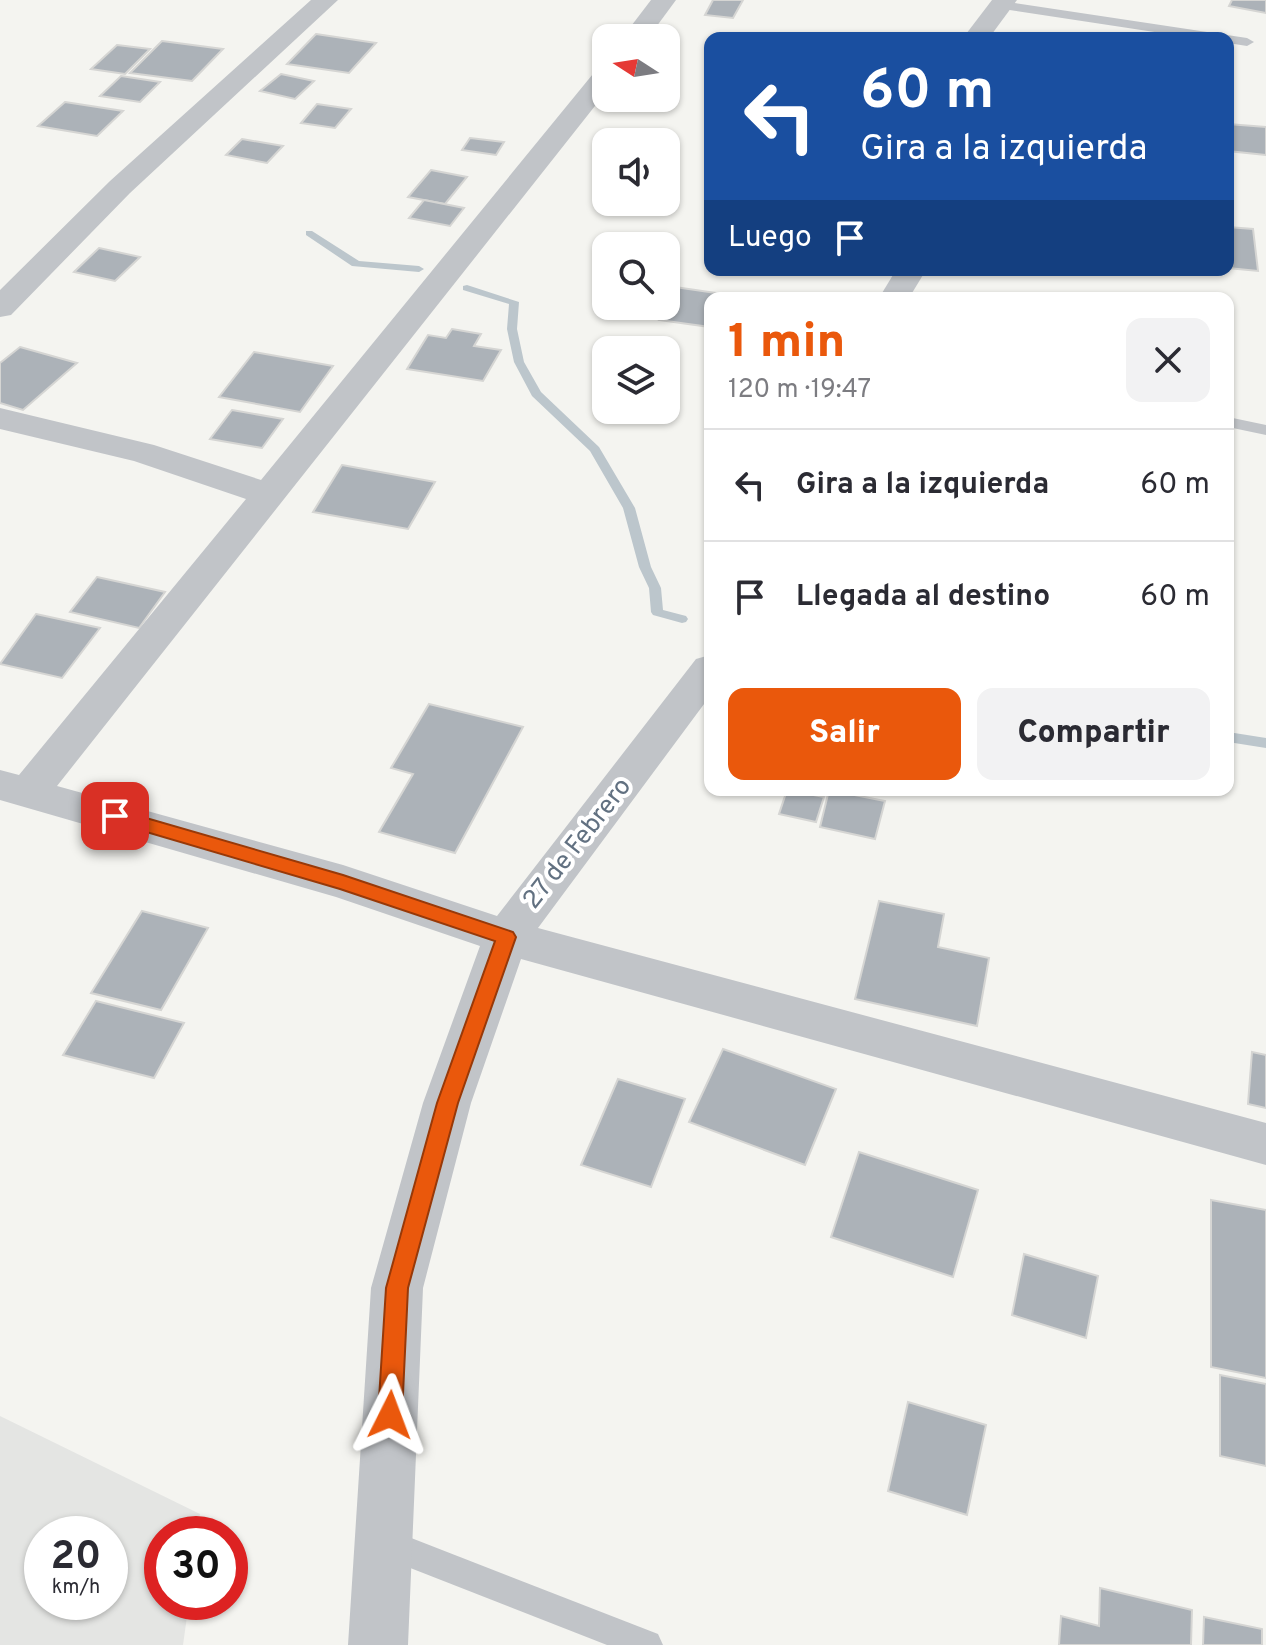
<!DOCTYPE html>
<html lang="es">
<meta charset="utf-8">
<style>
body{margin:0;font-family:Overpass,sans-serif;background:#f2f2f3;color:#2b2b33;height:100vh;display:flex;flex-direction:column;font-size:30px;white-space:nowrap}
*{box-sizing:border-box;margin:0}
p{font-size:26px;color:#7c7c81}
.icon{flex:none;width:44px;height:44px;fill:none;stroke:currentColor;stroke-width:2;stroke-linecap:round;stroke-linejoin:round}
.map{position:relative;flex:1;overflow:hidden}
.details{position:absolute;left:704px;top:292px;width:530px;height:504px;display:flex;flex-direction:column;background:#fff;border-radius:16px;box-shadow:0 2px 6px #0004}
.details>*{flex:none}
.guide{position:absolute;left:704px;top:32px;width:530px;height:244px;border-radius:16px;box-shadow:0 2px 6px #0004;background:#1a4fa0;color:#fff;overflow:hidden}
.needle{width:52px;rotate:282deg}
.tools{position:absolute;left:592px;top:24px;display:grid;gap:16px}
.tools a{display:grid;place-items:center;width:88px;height:88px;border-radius:16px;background:#fff;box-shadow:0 2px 6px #0004;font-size:40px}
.speed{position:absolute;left:24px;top:1516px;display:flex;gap:16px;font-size:40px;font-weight:700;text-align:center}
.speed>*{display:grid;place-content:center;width:104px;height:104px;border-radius:50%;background:#fff;box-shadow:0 2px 6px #0004;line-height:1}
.speed small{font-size:20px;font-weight:400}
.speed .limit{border:12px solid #d22;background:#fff;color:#111}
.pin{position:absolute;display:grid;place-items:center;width:68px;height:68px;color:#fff;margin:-34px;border-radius:16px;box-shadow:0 4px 12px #0006}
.me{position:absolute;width:88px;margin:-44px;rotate:3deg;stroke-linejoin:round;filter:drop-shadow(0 0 6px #0008)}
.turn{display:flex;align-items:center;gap:28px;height:168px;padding:0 24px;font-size:36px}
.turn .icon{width:104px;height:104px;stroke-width:2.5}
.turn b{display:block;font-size:56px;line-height:68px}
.then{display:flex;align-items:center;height:76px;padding:0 24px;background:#0003;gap:16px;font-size:30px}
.round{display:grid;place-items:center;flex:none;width:84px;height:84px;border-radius:16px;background:#f2f2f3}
.overview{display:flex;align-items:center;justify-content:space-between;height:136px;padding:0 24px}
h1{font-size:48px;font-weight:800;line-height:60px;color:#ea580c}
.action{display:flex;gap:16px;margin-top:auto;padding:16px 24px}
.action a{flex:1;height:92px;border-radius:16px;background:#ea580c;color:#fff;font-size:32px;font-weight:800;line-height:92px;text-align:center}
.action a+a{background:#f2f2f3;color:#2b2b33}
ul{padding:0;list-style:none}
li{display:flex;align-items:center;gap:24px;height:112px;padding:0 24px;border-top:2px solid #e1e1e2}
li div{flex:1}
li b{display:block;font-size:30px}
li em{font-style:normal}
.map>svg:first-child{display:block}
.built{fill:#e4e5e3;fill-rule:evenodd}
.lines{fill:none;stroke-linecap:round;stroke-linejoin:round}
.stream{fill:#bcc6cc;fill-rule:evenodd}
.building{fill:#acb2b8;stroke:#d5d5d3;stroke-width:2}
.lane{fill:#c1c4c8;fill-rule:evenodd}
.street{fill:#c1c4c8;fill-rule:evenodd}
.route{fill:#ea580c;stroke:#983908;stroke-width:2}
.labels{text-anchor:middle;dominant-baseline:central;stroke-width:8;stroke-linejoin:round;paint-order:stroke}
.street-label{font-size:26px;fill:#627181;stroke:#fff}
</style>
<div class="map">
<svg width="1266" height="1645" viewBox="0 0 1266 1645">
<rect width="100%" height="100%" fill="#f4f4f0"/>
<!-- built -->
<path class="built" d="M0,1416L200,1514L197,1534H162V1602H189L183,1645H0ZM110,1534V1602H42V1534Z"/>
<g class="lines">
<!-- stream -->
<g class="stream">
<path d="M306,231H312L359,261L419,266L424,269L419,272L352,266L306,235Z"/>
<path d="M467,285L519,302L517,329L524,362L541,392L599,447L635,508L651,567L661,588L663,610L686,616L688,619L686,622L682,623L653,615L651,612L649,588L639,567L623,508L590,451L532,396L514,362L507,329L509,304L463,290V286Z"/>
<path d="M1228,732L1266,738V748L1228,742Z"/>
</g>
</g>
<!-- building -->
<g class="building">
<path d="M713,0H743L733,18L705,15Z"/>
<path d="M1232,0H1266V13L1229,6Z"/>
<path d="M316,34L376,43L349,73L287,64Z"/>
<path d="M162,41L223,49L192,81L130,73Z"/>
<path d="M117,45L150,49L125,74L91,69Z"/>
<path d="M281,74L314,81L295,99L260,91Z"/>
<path d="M121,76L160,82L140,102L100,96Z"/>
<path d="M65,102L123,111L97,136L38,126Z"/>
<path d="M317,104L351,109L335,128L301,123Z"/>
<path d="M1228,124L1266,127V155L1228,151Z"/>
<path d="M470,138L504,142L496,155L462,150Z"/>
<path d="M242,139L283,146L267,163L226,155Z"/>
<path d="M431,170L467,177L445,204L408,197Z"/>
<path d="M424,200L464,208L450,226L409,218Z"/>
<path d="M1228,227L1253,229L1258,271L1228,268Z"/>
<path d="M99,248L140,257L115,281L74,272Z"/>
<path d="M675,287L750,298H710V327L659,320Z"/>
<path d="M452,329L481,334L474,346L501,350L483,381L407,369L428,335L446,338Z"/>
<path d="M20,347L77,363L23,410L0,403V363Z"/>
<path d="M254,352L333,366L300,412L219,397Z"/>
<path d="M232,410L283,419L262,448L210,439Z"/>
<path d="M342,465L435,482L408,529L313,512Z"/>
<path d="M97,577L165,592L139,628L70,612Z"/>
<path d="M36,614L100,628L62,678L0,664Z"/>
<path d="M429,704L523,727L455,853L379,832L413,774L391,768Z"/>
<path d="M787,790L824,797L816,822L779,814Z"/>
<path d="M829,790L885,801L875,839L820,827Z"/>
<path d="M879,901L944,914L938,947L989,958L977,1026L855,999Z"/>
<path d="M142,911L208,928L161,1010L91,993Z"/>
<path d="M96,1001L184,1023L154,1078L63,1055Z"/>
<path d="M723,1049L836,1089L805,1165L689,1122Z"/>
<path d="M1252,1052L1266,1055V1108L1248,1104Z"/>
<path d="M618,1079L685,1099L651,1187L581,1165Z"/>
<path d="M859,1152L978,1190L953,1277L831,1237Z"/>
<path d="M1211,1200L1266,1210V1378L1211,1367Z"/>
<path d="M1024,1254L1098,1276L1086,1338L1012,1315Z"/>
<path d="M1220,1375L1266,1384V1466L1220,1456Z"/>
<path d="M908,1402L986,1425L967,1515L888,1491Z"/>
<path d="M1100,1588L1192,1610L1191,1645H1059L1061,1616L1099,1626Z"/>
<path d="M1204,1617L1262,1629V1645H1203Z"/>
</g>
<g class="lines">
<!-- lane -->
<g class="lane">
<path d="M1001,1L1247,38L1254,42L1247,46L1228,43V38H1194L996,8V2Z"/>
<path d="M1228,417L1266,425V435L1228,427Z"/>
<path d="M383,1527L658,1634L663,1645H607L372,1553L368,1542L372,1531Z"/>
</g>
<!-- street -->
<g class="street">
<path d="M311,0H338L130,193L11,315L0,317V290L110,181Z"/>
<path d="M651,0H676L648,38H622Z"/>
<path d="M992,0H1017L989,38H963Z"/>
<path d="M606,67V92L57,786L343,865L497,916L696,659L710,655V696L538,928L1266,1123V1165L521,959L471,1103L423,1288L408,1645H348L371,1288L423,1103L480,946L336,897L0,800V770L19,775L246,499L134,461L0,429V408L154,445L261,480L597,69Z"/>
<path d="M896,270H926L909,298H879Z"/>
</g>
</g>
<!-- route -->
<path class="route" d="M115,809L343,875L513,932L516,937L458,1103L408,1288L402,1415L398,1423L390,1427L382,1423L378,1415L386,1288L437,1103L495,941L340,889L109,821V811Z"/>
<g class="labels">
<!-- street labels -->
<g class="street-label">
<text transform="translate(578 844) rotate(-52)">27 de Febrero</text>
</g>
</g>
</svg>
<div class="tools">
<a><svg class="needle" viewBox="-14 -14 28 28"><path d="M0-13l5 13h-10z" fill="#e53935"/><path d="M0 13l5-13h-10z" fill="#7c7c81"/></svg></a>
<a><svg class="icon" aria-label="sound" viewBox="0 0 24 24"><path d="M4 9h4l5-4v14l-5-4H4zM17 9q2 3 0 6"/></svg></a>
<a><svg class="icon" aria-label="search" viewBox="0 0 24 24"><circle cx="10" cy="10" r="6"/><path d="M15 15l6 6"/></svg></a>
<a><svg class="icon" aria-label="layers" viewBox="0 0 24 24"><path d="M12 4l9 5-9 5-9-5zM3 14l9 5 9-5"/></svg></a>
</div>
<div class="speed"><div>20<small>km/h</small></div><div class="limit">30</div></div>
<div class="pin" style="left:115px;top:816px;background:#d93025"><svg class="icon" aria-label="arrive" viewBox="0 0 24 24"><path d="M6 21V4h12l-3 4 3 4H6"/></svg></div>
<svg class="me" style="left:390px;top:1415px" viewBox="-20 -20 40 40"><path d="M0-17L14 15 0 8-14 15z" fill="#ea580c" stroke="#fff" stroke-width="4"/></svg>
<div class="guide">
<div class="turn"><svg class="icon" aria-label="left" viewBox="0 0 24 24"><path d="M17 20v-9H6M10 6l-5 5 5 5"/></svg><div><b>60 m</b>Gira a la izquierda</div></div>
<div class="then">Luego<svg class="icon" aria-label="arrive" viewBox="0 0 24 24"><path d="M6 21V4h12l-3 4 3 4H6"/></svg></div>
</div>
<section class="details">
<div class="overview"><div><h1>1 min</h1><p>120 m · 19:47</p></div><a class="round"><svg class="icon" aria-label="close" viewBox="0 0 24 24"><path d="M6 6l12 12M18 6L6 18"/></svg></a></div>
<ul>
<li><svg class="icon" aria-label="left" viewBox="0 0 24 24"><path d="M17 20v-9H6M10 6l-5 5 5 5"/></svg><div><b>Gira a la izquierda</b></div><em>60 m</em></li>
<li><svg class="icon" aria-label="arrive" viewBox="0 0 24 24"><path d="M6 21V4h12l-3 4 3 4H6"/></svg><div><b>Llegada al destino</b></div><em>60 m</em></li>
</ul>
<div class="action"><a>Salir</a><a>Compartir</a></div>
</section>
</div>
